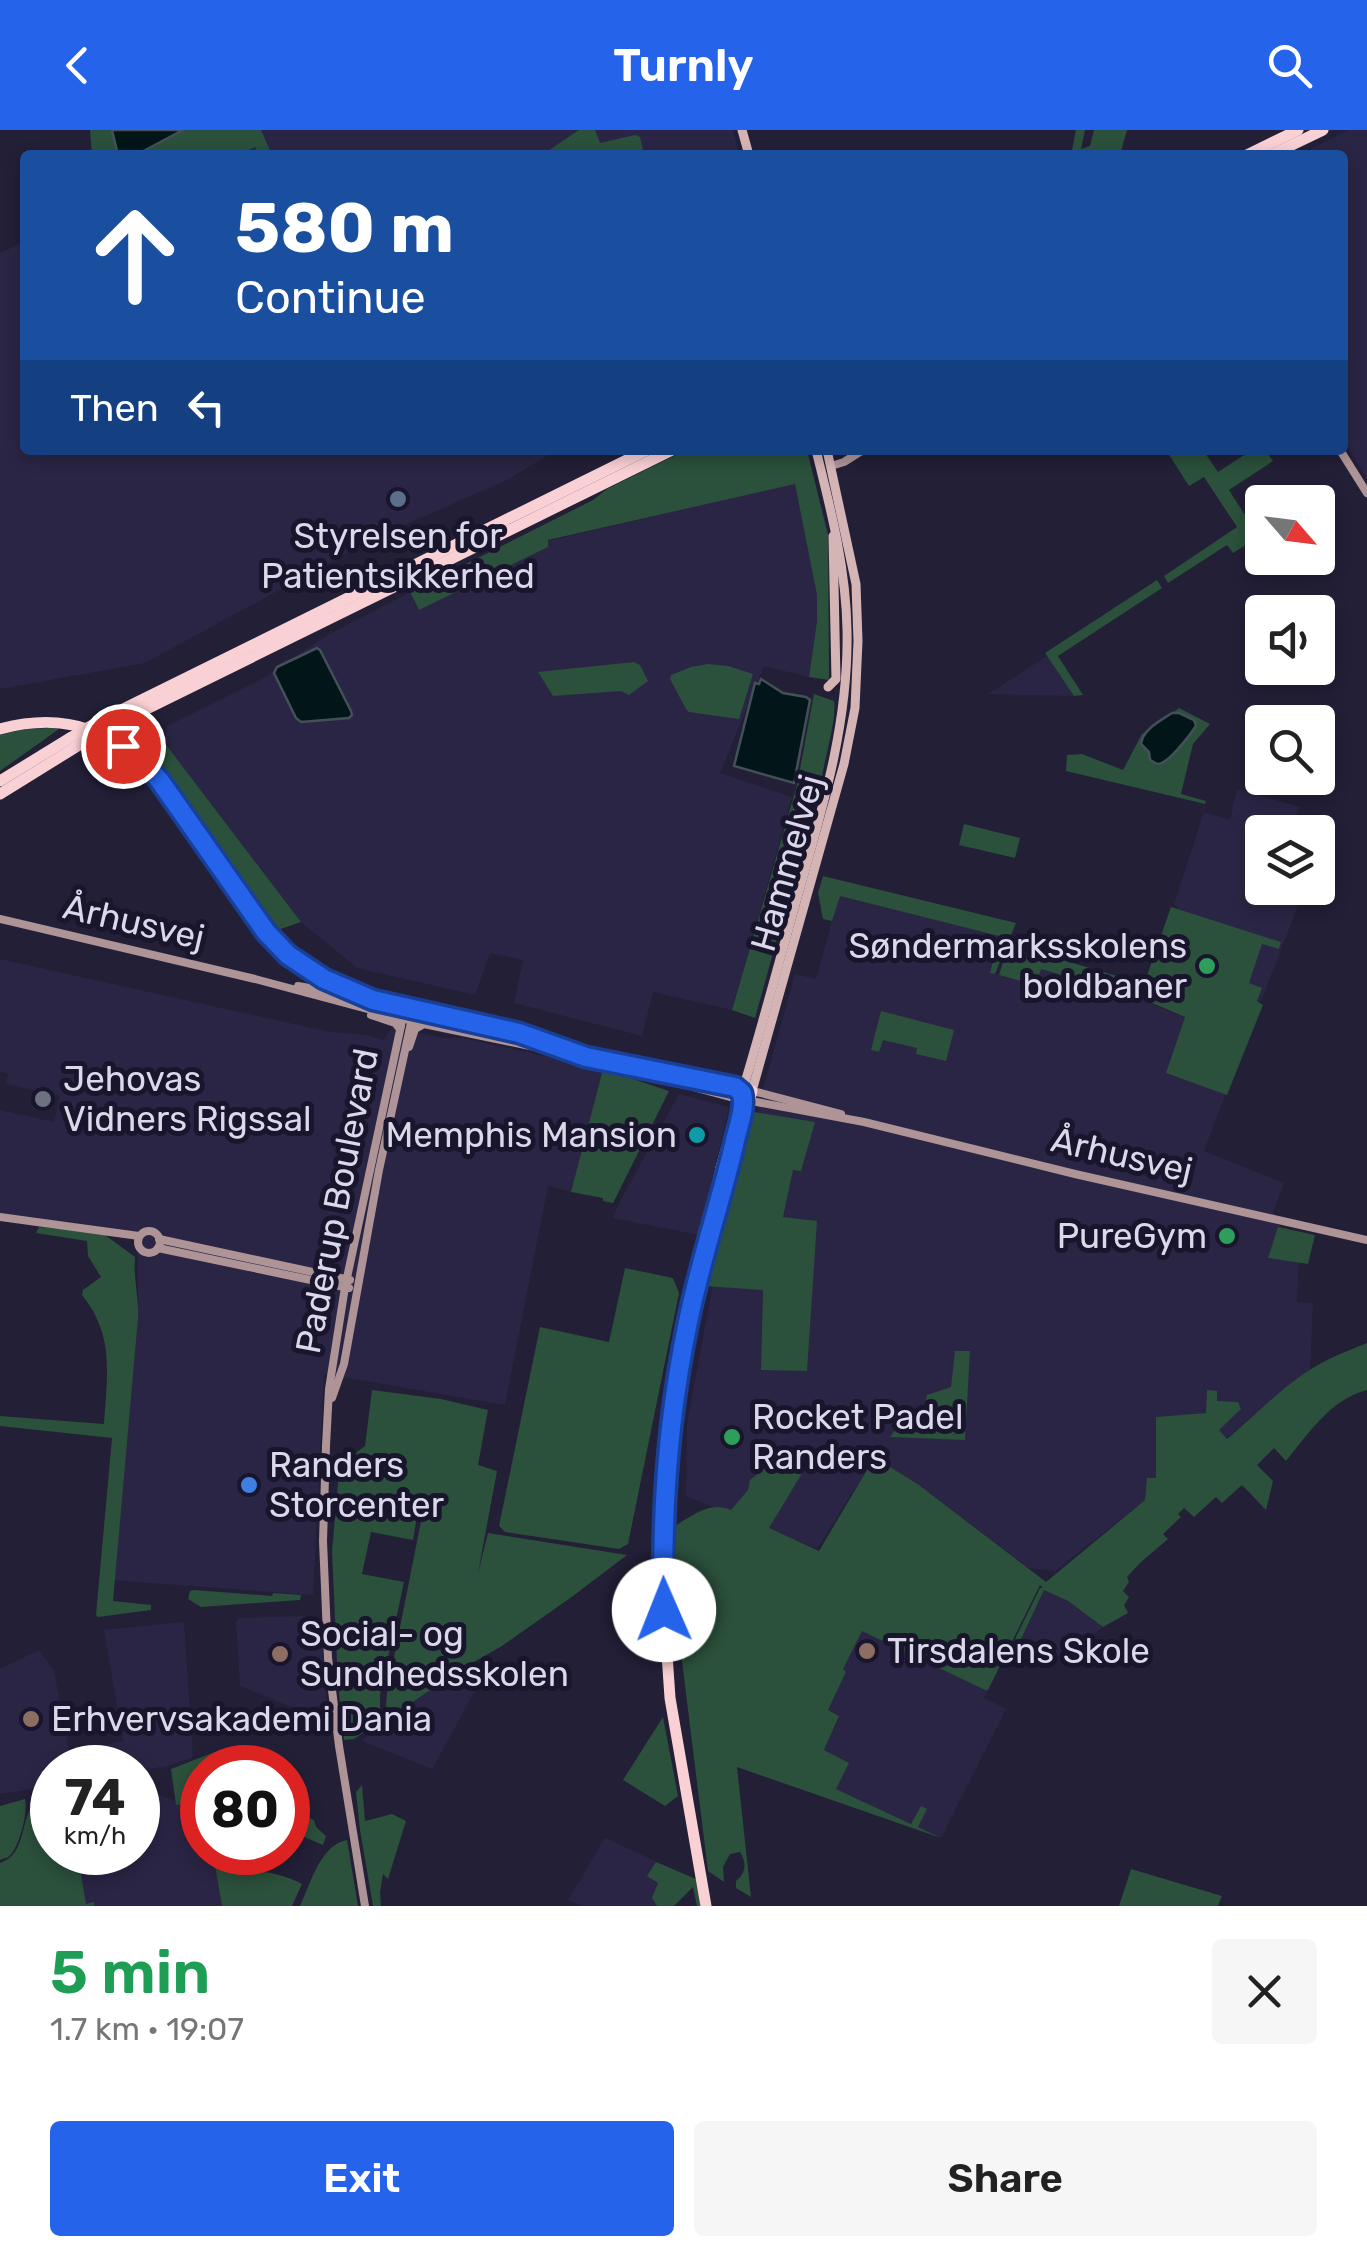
<!DOCTYPE html>
<meta charset="utf-8">
<style>
body{margin:0;font-family:Rubik,sans-serif;background:#f6f6f6;color:#222;height:100vh;display:flex;flex-direction:column;font-size:38px;white-space:nowrap}
*{box-sizing:border-box;margin:0}
p{font-size:32px;color:#767676}
.icon{flex:none;width:55px;height:55px;fill:none;stroke:currentColor;stroke-width:2;stroke-linecap:round;stroke-linejoin:round}
.map{position:relative;height:1776px;overflow:hidden}
.drawer{display:flex;flex-direction:column;background:#fff;flex:1}
.drawer>*{flex:none}
.guide{position:absolute;left:20px;top:20px;width:1328px;height:305px;border-radius:10px;box-shadow:0 5px 15px #0003;background:#1a4fa0;color:#fff;overflow:hidden}
.needle{width:65px;rotate:118deg}
.controls{position:absolute;left:1245px;top:355px;display:grid;gap:20px}
.controls a{display:grid;place-items:center;width:90px;height:90px;border-radius:10px;background:#fff;box-shadow:0 5px 15px #0003;font-size:50px}
.speed{position:absolute;left:30px;top:1615px;display:flex;gap:20px;font-size:50px;font-weight:700;text-align:center}
.speed>*{display:grid;place-content:center;width:130px;height:130px;border-radius:50%;background:#fff;box-shadow:0 5px 15px #0003;line-height:1}
.speed small{font-size:25px;font-weight:400}
.speed .limit{border:15px solid #d22;background:#fff;color:#111}
.pin{position:absolute;display:grid;place-items:center;width:85px;height:85px;color:#fff;margin:-42px;border:5px solid #fff;border-radius:50%;box-shadow:0 2px 10px #0007}
.me{position:absolute;width:110px;margin:-55px;rotate:359deg;stroke-linejoin:round;filter:drop-shadow(0 0 8px #0008)}
.turn{display:flex;align-items:center;gap:35px;height:210px;padding:0 50px;font-size:45px}
.turn .icon{width:130px;height:130px;stroke-width:2.5}
.turn b{display:block;font-size:70px;line-height:85px}
.then{display:flex;align-items:center;height:95px;padding:0 50px;background:#0003;gap:20px;font-size:38px}
.round{display:grid;place-items:center;flex:none;width:105px;height:105px;border-radius:10px;background:#f6f6f6}
.summary{display:flex;align-items:center;justify-content:space-between;height:170px;padding:0 50px}
h1{font-size:60px;font-weight:600;line-height:75px;color:#1e9e55}
.cta{display:flex;gap:20px;margin-top:auto;padding:20px 50px}
.cta a{flex:1;height:115px;border-radius:10px;background:#2563eb;color:#fff;font-size:40px;font-weight:600;line-height:115px;text-align:center}
.cta a+a{background:#f6f6f6;color:#222}
header{display:flex;justify-content:space-between;align-items:center;height:130px;padding:0 50px;background:#2563eb;color:#fff;font-size:45px;font-weight:600}
.map>svg:first-child{display:block}
.built{fill:#2a2544}
.green{fill:#2b503b}
.water{fill:#021619;stroke:#435057;stroke-width:2.5}
.lines{fill:none;stroke-linecap:round;stroke-linejoin:round}
.secondary{stroke:#ae9496;stroke-width:8}
.primary{stroke:#d5b4b6;stroke-width:9}
.highway{stroke:#f9d0d3;stroke-width:11}
.highway-bridge{stroke:#f9d0d3;stroke-width:11}
.route-casing{stroke:#184099;stroke-width:25}
.route{stroke:#2563eb;stroke-width:18}
.service-dot{fill:#5c6f8a;stroke:#19152d;stroke-width:4}
.leisure-dot{fill:#2e9e5b;stroke:#19152d;stroke-width:4}
.worship-dot{fill:#6b7280;stroke:#19152d;stroke-width:4}
.culture-dot{fill:#0f9aa8;stroke:#19152d;stroke-width:4}
.shop-dot{fill:#3f7fe0;stroke:#19152d;stroke-width:4}
.education-dot{fill:#8d6e63;stroke:#19152d;stroke-width:4}
.labels{text-anchor:middle;dominant-baseline:central;stroke-width:10;stroke-linejoin:round;paint-order:stroke}
.poi-label{font-size:35px;fill:#dad8e9;stroke:#19152d;text-anchor:start}
.street-label{font-size:35px;fill:#dad8e9;stroke:#19152d}
</style>
<header><svg class="icon" aria-label="back" viewBox="0 0 24 24"><path d="M15 5l-7 7 7 7"/></svg>Turnly<svg class="icon" aria-label="search" viewBox="0 0 24 24"><circle cx="10" cy="10" r="6"/><path d="M15 15l6 6"/></svg></header>
<div class="map">
<svg width="1367" height="1776" viewBox="0 0 1367 1776">
<rect width="100%" height="100%" fill="#221f37"/>
<!-- built -->
<g class="built">
<path d="M253,0H733L739,25H239L260,14Z"/>
<path d="M1348,0H1367V348L1343,309L1342,25H1299Z"/>
<path d="M25,111V320H556L507,350L373,409L145,533L0,559V123Z"/>
<path d="M795,353L817,465V491L809,547L764,536L720,643L792,667L732,880L653,862L642,906L514,873L523,830L490,823L475,865L357,838L301,792L164,612L167,596L262,549L328,505L410,462L418,479L548,411Z"/>
<path d="M1047,526L1074,566L988,564Z"/>
<path d="M1237,659L1300,677L1293,691L1323,702L1318,723V702H1262V758H1305L1261,871L1150,863L1178,779L1174,774L1204,682L1230,690Z"/>
<path d="M839,766L1000,806L990,843L1035,854L1040,839L1133,866L1245,913L1204,1021L1284,1053L1273,1082L1299,1132L1297,1172L1313,1173L1310,1240L1283,1259L1214,1319L1215,1283L1156,1287V1349L1145,1370L1055,1441L1029,1438L919,1355L879,1330L871,1333L817,1419L686,1366L687,1293L721,1111L795,844L816,849Z"/>
<path d="M0,829L330,902L366,905L383,910L393,897L444,908H463L603,939L571,1062L548,1056L505,1275L324,1244L313,1465L111,1450L138,1181V1122L134,1114L136,1103L80,1093L0,1083V980L54,992L60,966L6,954L8,944L0,941Z"/>
<path d="M679,964L729,977L699,1105L613,1088L620,1071Z"/>
<path d="M818,1433L1040,1454L984,1568L1006,1579L941,1708L836,1659L824,1620L839,1586L828,1580L846,1542L842,1540Z"/>
<path d="M1044,1460L1068,1471L1103,1497L1064,1529L1020,1507Z"/>
<path d="M304,1486L317,1489L320,1492L327,1575L296,1579L240,1556L236,1492L239,1488Z"/>
<path d="M184,1492L193,1627L167,1636L138,1641V1638L76,1637L74,1621L123,1611L104,1500Z"/>
<path d="M39,1520L54,1541L72,1637L52,1638V1656L0,1664V1539Z"/>
<path d="M458,1541L479,1554L432,1639L362,1611L385,1591Z"/>
<path d="M150,1661L194,1679L191,1688L202,1696V1722L213,1723L222,1776H32L52,1722H138V1678L151,1675Z"/>
<path d="M605,1708L668,1737L661,1776H581L568,1770Z"/>
</g>
<!-- green -->
<g class="green">
<path d="M90,0H261L272,25H258L255,17L239,25H92Z"/>
<path d="M579,0H595L600,13L635,5L640,7L644,25H542Z"/>
<path d="M1076,0H1085L1081,19L1090,16L1094,0H1127L1120,25H1071Z"/>
<path d="M686,320H807L828,405L829,550L809,547L817,491V465L795,354L548,410V417L419,480L410,462L593,370L607,359Z"/>
<path d="M1166,320H1203L1218,342L1252,320H1265L1273,331L1229,360L1259,407L1233,423L1227,415L1168,453L1164,446L1237,397L1204,347L1189,356Z"/>
<path d="M1157,450L1162,458L1058,526L1083,565L1074,566L1045,523Z"/>
<path d="M634,532L640,535L648,551L629,565L621,561L553,566L538,542Z"/>
<path d="M708,534L728,536L753,544L739,589L689,582L686,579L670,549L671,545L691,537Z"/>
<path d="M814,564L834,571C837,589 825,626 822,647L755,888L732,880L797,655Z"/>
<path d="M1179,578L1210,594L1193,614L1181,664L1206,671L1205,674L1066,641L1067,625L1082,624L1123,640L1142,604Z"/>
<path d="M49,598L59,599L0,641V605L26,599Z"/>
<path d="M134,606L164,612L301,792L275,801L168,648Z"/>
<path d="M964,694L1020,708L1015,728L959,715Z"/>
<path d="M823,746L1016,793L995,844L990,843L999,806L840,766L832,791L823,789L818,763Z"/>
<path d="M1171,777L1281,812L1279,819L1262,814L1249,853L1262,858L1257,871L1263,875L1227,965L1166,943L1185,887L1140,868L1041,839L1036,855L999,845L1003,832L1015,816L1144,854Z"/>
<path d="M881,881L954,900L946,931L916,924L917,918L883,910L879,922L871,920Z"/>
<path d="M603,939L669,961L613,1073L603,1071V1068L571,1062Z"/>
<path d="M754,982L815,992L801,1041L793,1040L783,1087L817,1091L807,1241L761,1240L763,1160L705,1156Z"/>
<path d="M39,1097L86,1101L105,1105L135,1127C133,1148 139,1167 138,1188L113,1471L151,1475V1480L98,1487L96,1485L112,1308L0,1296V1286L104,1294C107,1245 115,1206 82,1165L83,1160L101,1147L88,1126L87,1111L36,1103Z"/>
<path d="M1278,1097L1315,1105L1308,1134L1268,1128Z"/>
<path d="M625,1138L673,1148L679,1163L628,1414L619,1419L505,1402L499,1396L540,1197L609,1212Z"/>
<path d="M1367,1213V1260C1331,1269 1309,1303 1286,1331L1274,1318L1257,1335L1273,1351L1266,1380L1242,1355L1222,1373L1216,1367L1194,1387L1184,1378L1178,1384L1181,1387L1163,1404L1168,1409L1140,1433L1127,1447L1129,1452L1123,1461L1129,1467L1124,1475L1128,1483L1103,1497L1068,1471L1044,1460L1020,1511L1015,1509L1040,1458H1043L1040,1455L988,1560H985L862,1501L843,1539L846,1542L828,1580L839,1586L824,1620L849,1633L836,1659L911,1694L921,1676L927,1679L918,1697L941,1708L737,1637L751,1767L736,1758V1751C746,1743 747,1733 740,1722L730,1724L723,1737L724,1752L708,1741L675,1475V1396C694,1385 709,1371 731,1380L748,1360L750,1350L787,1321L816,1320L769,1398L819,1421L871,1333L879,1330L919,1355L1046,1452L1145,1370L1147,1348H1156V1287L1206,1283L1207,1260L1217,1261V1271L1238,1272L1241,1279L1219,1300L1227,1309C1260,1281 1290,1248 1329,1229C1341,1223 1355,1218 1367,1213Z"/>
<path d="M955,1221H970L965,1310L890,1307L898,1296L922,1290L927,1265L951,1257Z"/>
<path d="M372,1260L441,1269L488,1280L478,1335L497,1341L478,1443L488,1403L627,1425L573,1466L502,1516L458,1541L385,1591L387,1563L425,1371L419,1374L413,1410L371,1402L362,1444L404,1452L380,1565V1586L376,1594L354,1609L344,1610L338,1554L332,1422L339,1341L349,1342L357,1322L365,1316Z"/>
<path d="M194,1460L272,1466L273,1463L301,1465L300,1470L201,1477L188,1469L190,1461Z"/>
<path d="M663,1587L678,1666L665,1676L623,1650Z"/>
<path d="M215,1622L221,1623L219,1637L202,1638V1671L176,1675L171,1639Z"/>
<path d="M288,1652L307,1657L302,1676L309,1681L308,1687L314,1690L316,1697L326,1706L323,1715L288,1700Z"/>
<path d="M362,1655L365,1691L392,1684L406,1691L388,1749L383,1744L380,1762L381,1776H373L360,1700L356,1662Z"/>
<path d="M52,1662V1722L86,1723L88,1737L79,1733L86,1774L94,1772V1776H0V1733C34,1722 13,1672 52,1662Z"/>
<path d="M25,1669C28,1682 21,1708 14,1720C9,1728 8,1727 0,1730V1676Z"/>
<path d="M347,1710L358,1776H300C311,1753 320,1715 347,1710Z"/>
<path d="M214,1730L223,1731L247,1743C265,1739 286,1746 302,1754L292,1776H222Z"/>
<path d="M656,1732L696,1749L702,1776H697L693,1757L674,1776H657L652,1768L658,1753L647,1746Z"/>
<path d="M1131,1739L1222,1766L1218,1776H1119Z"/>
</g>
<!-- water -->
<g class="water">
<path d="M112,0H183L136,25H118Z"/>
<path d="M317,518L320,520L351,581L352,585L349,588L301,592L296,588L274,543L277,537Z"/>
<path d="M761,549L783,563L806,567L810,570L794,653L734,636L755,553L759,554Z"/>
<path d="M1172,583H1179L1194,590L1196,596C1190,605 1168,634 1158,634C1155,634 1153,631 1150,630L1149,622L1141,614C1143,599 1160,591 1172,583Z"/>
</g>
<g class="lines">
<!-- secondary -->
<g class="secondary">
<path d="M1340,320L1367,363"/>
<path d="M831,336L844,332L863,320"/>
<path d="M0,789L255,849L424,894L630,937L656,947L730,967L864,992L1075,1044L1367,1110"/>
<path d="M298,856L354,866"/>
<path d="M372,869L519,903L562,918"/>
<path d="M371,885L395,893L400,899L401,896"/>
<path d="M409,886L479,899"/>
<path d="M409,917L415,899L424,894"/>
<path d="M641,938L761,963L841,984"/>
<path d="M0,1087L139,1106"/>
<circle cx="149" cy="1112" r="11"/>
<path d="M159,1109L350,1150"/>
<path d="M158,1118L349,1158"/>
<path d="M332,1268L344,1234L379,1040L414,879"/>
<path d="M365,1776L339,1616L328,1528L323,1411L326,1316L329,1259L345,1157L405,877"/>
</g>
<!-- primary -->
<g class="primary">
<path d="M742,0L749,25"/>
<path d="M828,557L836,549L833,406"/>
<path d="M743,959C762,896 779,832 797,768C822,680 849,593 847,500C846,438 831,380 816,320"/>
<path d="M752,961L844,634L855,578L858,511L856,454L827,320"/>
</g>
<!-- highway -->
<g class="highway">
<path d="M1247,25L1298,0"/>
<path d="M1271,25L1323,0"/>
<path d="M101,590L647,320"/>
<path d="M116,594L672,320"/>
<path d="M0,599C158,556 194,732 280,818C306,843 339,857 373,869"/>
<path d="M0,651L70,608"/>
<path d="M0,664L84,612"/>
<path d="M725,1053L752,961"/>
<path d="M706,1776L670,1568L664,1480V1394L670,1302L682,1221L721,1038L743,959"/>
</g>
<!-- highway-bridge -->
<g class="highway-bridge">
<path d="M70,608L101,590"/>
<path d="M84,612L116,594"/>
</g>
</g>
<g class="lines">
<defs>
<path id="route" d="M123,616L142,631L160,651L266,802L288,825L324,849L373,870L519,903L586,927L735,957L742,963C746,979 737,999 734,1015C720,1074 700,1132 688,1192C668,1287 661,1383 664,1480"/>
</defs>
<!-- route casing -->
<use href="#route" class="route-casing"/>
<!-- route -->
<use href="#route" class="route"/>
</g>
<!-- markers -->
<circle class="service-dot" cx="398" cy="369" r="10"/>
<g class="leisure-dot">
<circle cx="1207" cy="836" r="10"/>
<circle cx="1227" cy="1106" r="10"/>
<circle cx="732" cy="1307" r="10"/>
</g>
<circle class="worship-dot" cx="43" cy="969" r="10"/>
<circle class="culture-dot" cx="697" cy="1005" r="10"/>
<circle class="shop-dot" cx="249" cy="1355" r="10"/>
<g class="education-dot">
<circle cx="867" cy="1521" r="10"/>
<circle cx="280" cy="1524" r="10"/>
<circle cx="31" cy="1589" r="10"/>
</g>
<g class="labels">
<!-- poi labels -->
<g class="poi-label">
<text x="398" y="406" text-anchor="middle">Styrelsen for<tspan x="398" dy="40">Patientsikkerhed</tspan></text>
<text x="1187" y="816" text-anchor="end">Søndermarksskolens<tspan x="1187" dy="40">boldbaner</tspan></text>
<text x="63" y="949">Jehovas<tspan x="63" dy="40">Vidners Rigssal</tspan></text>
<text x="677" y="1005" text-anchor="end">Memphis Mansion</text>
<text x="1207" y="1106" text-anchor="end">PureGym</text>
<text x="752" y="1287">Rocket Padel<tspan x="752" dy="40">Randers</tspan></text>
<text x="269" y="1335">Randers<tspan x="269" dy="40">Storcenter</tspan></text>
<text x="300" y="1504">Social- og<tspan x="300" dy="40">Sundhedsskolen</tspan></text>
<text x="887" y="1521">Tirsdalens Skole</text>
<text x="51" y="1589">Erhvervsakademi Dania</text>
</g>
<!-- street labels -->
<g class="street-label">
<text transform="translate(787 733) rotate(-74)">Hammelvej</text>
<text transform="translate(134 792) rotate(13)">Århusvej</text>
<text transform="translate(1122 1025) rotate(13)">Århusvej</text>
<text transform="translate(337 1071) rotate(-79)">Paderup Boulevard</text>
</g>
</g>
</svg>
<div class="controls">
<a><svg class="needle" viewBox="-14 -14 28 28"><path d="M0-13l5 13h-10z" fill="#e53935"/><path d="M0 13l5-13h-10z" fill="#767676"/></svg></a>
<a><svg class="icon" aria-label="sound" viewBox="0 0 24 24"><path d="M4 9h4l5-4v14l-5-4H4zM17 9q2 3 0 6"/></svg></a>
<a><svg class="icon" aria-label="search" viewBox="0 0 24 24"><circle cx="10" cy="10" r="6"/><path d="M15 15l6 6"/></svg></a>
<a><svg class="icon" aria-label="layers" viewBox="0 0 24 24"><path d="M12 4l9 5-9 5-9-5zM3 14l9 5 9-5"/></svg></a>
</div>
<div class="speed"><div>74<small>km/h</small></div><div class="limit">80</div></div>
<div class="pin" style="left:123px;top:616px;background:#d93025"><svg class="icon" aria-label="arrive" viewBox="0 0 24 24"><path d="M6 21V4h12l-3 4 3 4H6"/></svg></div>
<svg class="me" style="left:664px;top:1480px" viewBox="-20 -20 40 40"><circle r="19" fill="#fff"/><path d="M0-13L10 11 0 6-10 11z" fill="#2563eb"/></svg>
<div class="guide">
<div class="turn"><svg class="icon" aria-label="ahead" viewBox="0 0 24 24"><path d="M12 20V5M6 11l6-6 6 6"/></svg><div><b>580 m</b>Continue</div></div>
<div class="then">Then<svg class="icon" aria-label="left" viewBox="0 0 24 24"><path d="M17 20v-9H6M10 6l-5 5 5 5"/></svg></div>
</div>
</div>
<section class="drawer">
<div class="summary"><div><h1>5 min</h1><p>1.7 km · 19:07</p></div><a class="round"><svg class="icon" aria-label="close" viewBox="0 0 24 24"><path d="M6 6l12 12M18 6L6 18"/></svg></a></div>
<div class="cta"><a>Exit</a><a>Share</a></div>
</section>
